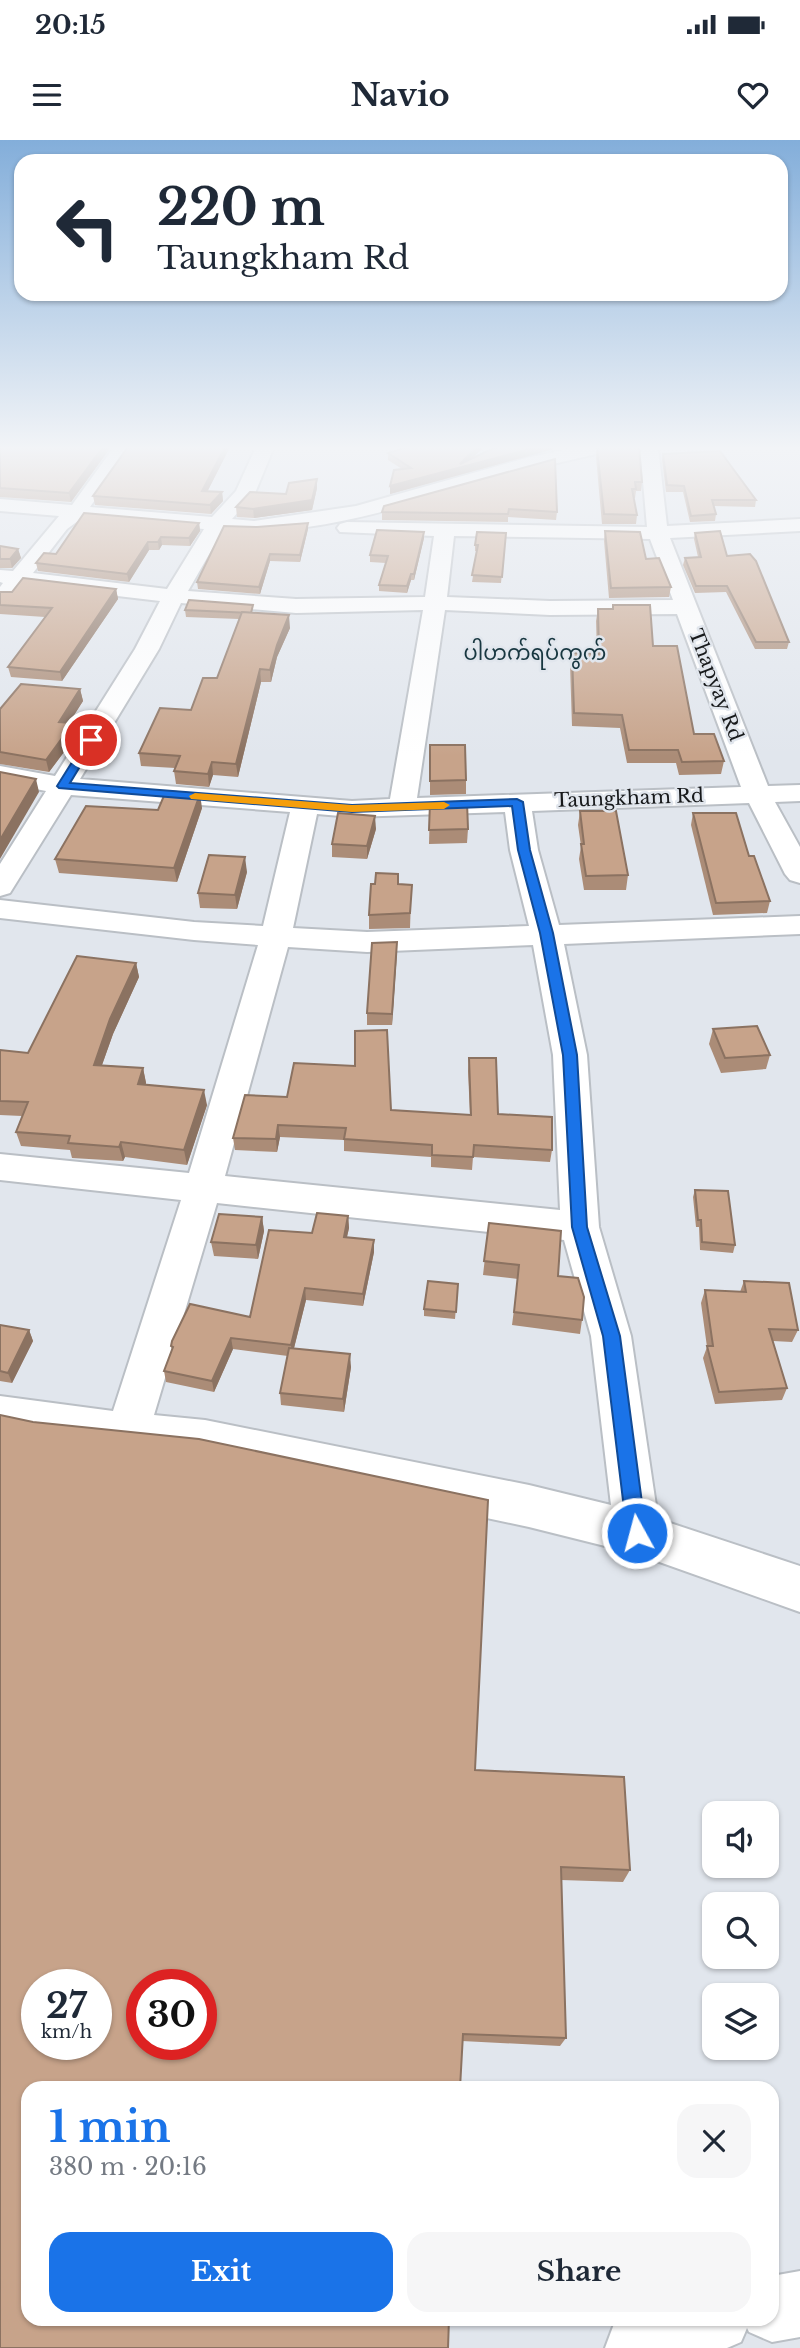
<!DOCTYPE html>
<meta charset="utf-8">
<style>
body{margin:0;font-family:"Libre Baskerville","Noto Sans Myanmar",serif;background:#f6f6f7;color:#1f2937;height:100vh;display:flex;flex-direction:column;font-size:26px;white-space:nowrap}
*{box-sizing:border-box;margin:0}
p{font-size:23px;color:#747a83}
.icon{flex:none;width:38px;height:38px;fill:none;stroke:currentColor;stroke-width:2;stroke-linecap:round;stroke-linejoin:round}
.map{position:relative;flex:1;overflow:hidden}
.sheet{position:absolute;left:21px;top:1941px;width:758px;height:245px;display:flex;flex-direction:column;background:#fff;border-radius:21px;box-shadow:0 2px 5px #0004}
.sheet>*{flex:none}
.top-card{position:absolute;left:14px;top:14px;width:774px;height:147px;border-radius:21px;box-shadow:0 2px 5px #0004;background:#fff;color:#1f2937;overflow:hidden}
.controls{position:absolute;left:702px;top:1661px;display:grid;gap:14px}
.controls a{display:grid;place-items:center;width:77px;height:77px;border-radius:14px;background:#fff;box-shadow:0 2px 5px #0004;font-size:35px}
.speed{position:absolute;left:21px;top:1829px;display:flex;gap:14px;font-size:35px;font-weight:700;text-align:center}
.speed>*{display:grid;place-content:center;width:91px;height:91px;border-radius:50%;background:#fff;box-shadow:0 2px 5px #0004;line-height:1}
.speed small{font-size:18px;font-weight:400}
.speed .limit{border:10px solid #d22;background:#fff;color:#111}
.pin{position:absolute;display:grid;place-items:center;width:60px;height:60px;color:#fff;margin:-30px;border:4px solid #fff;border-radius:50%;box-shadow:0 2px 7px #0007}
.me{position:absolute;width:77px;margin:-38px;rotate:353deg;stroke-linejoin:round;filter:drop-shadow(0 0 5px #0008)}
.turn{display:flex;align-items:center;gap:24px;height:147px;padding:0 28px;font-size:32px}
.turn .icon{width:91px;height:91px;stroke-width:2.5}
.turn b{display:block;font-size:49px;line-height:60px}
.round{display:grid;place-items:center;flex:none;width:74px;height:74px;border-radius:21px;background:#f6f6f7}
.head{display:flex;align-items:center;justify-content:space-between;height:119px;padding:0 28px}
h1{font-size:42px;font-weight:700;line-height:52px;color:#1a73e8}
.action{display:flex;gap:14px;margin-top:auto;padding:14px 28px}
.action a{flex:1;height:80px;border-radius:21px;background:#1a73e8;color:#fff;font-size:28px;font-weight:700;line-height:80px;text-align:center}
.action a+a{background:#f6f6f7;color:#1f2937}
.status{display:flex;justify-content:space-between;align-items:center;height:49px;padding:0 35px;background:#fff;direction:ltr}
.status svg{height:19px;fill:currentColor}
header{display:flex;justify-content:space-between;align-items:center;height:91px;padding:0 28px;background:#fff;font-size:32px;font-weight:700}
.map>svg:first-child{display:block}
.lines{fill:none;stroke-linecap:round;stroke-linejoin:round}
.minor-casing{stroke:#babfc5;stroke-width:4}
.highway-casing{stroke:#babfc5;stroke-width:4}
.minor{fill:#fff;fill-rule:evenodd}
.highway{fill:#fff;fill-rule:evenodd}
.wall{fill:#ab8c77}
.shaded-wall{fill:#8b7261}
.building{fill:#c7a38a;stroke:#8b7261;stroke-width:2;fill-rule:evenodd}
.route{fill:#1a73e8;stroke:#114b97;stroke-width:2}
.slow{fill:#f59e0b}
.labels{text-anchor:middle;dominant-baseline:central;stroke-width:5;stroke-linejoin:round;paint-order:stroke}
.far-street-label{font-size:19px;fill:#17191b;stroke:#e1e6ed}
.far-quarter-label{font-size:21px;fill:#183740;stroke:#e1e6ed}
</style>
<div class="status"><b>20:15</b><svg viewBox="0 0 49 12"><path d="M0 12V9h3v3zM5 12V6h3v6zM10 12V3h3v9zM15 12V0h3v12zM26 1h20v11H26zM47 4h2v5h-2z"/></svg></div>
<header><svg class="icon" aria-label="menu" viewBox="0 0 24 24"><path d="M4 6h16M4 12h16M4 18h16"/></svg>Navio<svg class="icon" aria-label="heart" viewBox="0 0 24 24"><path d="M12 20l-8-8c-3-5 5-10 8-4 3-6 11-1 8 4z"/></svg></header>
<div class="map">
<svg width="800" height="2208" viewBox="0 0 800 2208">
<rect width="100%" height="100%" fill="#e1e6ed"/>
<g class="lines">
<defs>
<path id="minor" d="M114,307H132L90,367L212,377L236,351L256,307H274L255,353L232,379L254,381L356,366L526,318L578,307H612L609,311C571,320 533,328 495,339C408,364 315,398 223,390L188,451L296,459L425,457L434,396L340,392L337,388L340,384L347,382L647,387L640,307H658L667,386L800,379V391L670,398L768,646L800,645V661L775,662L800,707V743L790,740L785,734L749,663L532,671L538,710L559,785L800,776V794L564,804L587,915L599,1087L631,1196L658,1379L800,1426V1472L637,1414L529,1387L205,1318L43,1301L0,1292V1256L113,1271L181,1060L0,1040V1014L189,1033L258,805L194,800L0,778V760L194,782L263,786L290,672L71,655L10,753L0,756V724L46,651L0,642V626L55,636L135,509L160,461L24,445L14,459H0V447L3,443L0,442V430L13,431L59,376L0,371V359L72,365ZM82,378L204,389L167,449L33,433L67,389ZM454,396L650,399L673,460L550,461L447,457ZM181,463L296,473L423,470L390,659L352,661L80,639L159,509ZM445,470L550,475L677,474L741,647L417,658ZM505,672L510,710L529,786L367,792L293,788L317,674L352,677ZM533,805L553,915L560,1070L225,1036L288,807L367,812ZM217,1063L564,1100L591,1196L611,1365L529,1345L205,1280L154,1275Z"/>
<path id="highway" d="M800,2131V2197L772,2202L749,2192L747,2188L741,2202L727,2208H605L614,2184L623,2179H772V2136Z"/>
</defs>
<!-- minor casing -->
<use href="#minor" class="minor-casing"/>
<!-- highway casing -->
<use href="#highway" class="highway-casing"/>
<!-- minor -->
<use href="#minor" class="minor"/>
<!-- highway -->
<use href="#highway" class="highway"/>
</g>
<!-- wall -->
<g class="wall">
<path d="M0,307H111L71,362L0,357Z"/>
<path d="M230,307L207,352H222L223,361L211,374L95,365L93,356Z"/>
<path d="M407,307H484L473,317L496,307H554V309L390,354L402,329L388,320V313Z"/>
<path d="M597,308L642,342L641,351H636L635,358H634L637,375L636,384H602L596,317Z"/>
<path d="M663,314L756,360L755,367L714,366L716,374L715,381L690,382L683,352H666L662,320Z"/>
<path d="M555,319L557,372L556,380L508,377V382L382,380V372Z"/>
<path d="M317,348L312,370L254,378L237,377L236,367L286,354Z"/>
<path d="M199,383L200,391L190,406L162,405L159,410H149L129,442L38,431L36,423L56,414Z"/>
<path d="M308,383V389L300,422L270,421L260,454L198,449L197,442L257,387Z"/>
<path d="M605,391L646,419L671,447L669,457L609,458L604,401Z"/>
<path d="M424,392V398L414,440H411L407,453L379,451V445L386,423L370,422V415Z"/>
<path d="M506,393L501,443L472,442L477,411H475V405Z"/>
<path d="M695,393L727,416L789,502L787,509H755L726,452L695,453L683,425L685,418L698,417L694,399Z"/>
<path d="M0,406L18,409L21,418L12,428H0Z"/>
<path d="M116,449L118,459L62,541L11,537L8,527L45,477L0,474V452Z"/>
<path d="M613,465L653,506L694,594L724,621L721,634L679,635L676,623H627L620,588L572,586L570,525L572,513L597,514L596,481L598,469H612Z"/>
<path d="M185,470L253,473L290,488L277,517L271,542H261L238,637L213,635L209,647L176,644L174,631L175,628L141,626L139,613L191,570L217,538L239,479L186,477Z"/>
<path d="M80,549L83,561L69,583H73L76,596L49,632L0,624V569Z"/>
<path d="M430,605L466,640V654L430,655Z"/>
<path d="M430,663L468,689L467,703L429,704Z"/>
<path d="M202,668L177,742L59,733L55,719L158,670Z"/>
<path d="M580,671L628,735L626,750H584L579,719L581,706L578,685Z"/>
<path d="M693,673L749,716L770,761L767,773L713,775L691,685Z"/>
<path d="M376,689L367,719L332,717V704Z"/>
<path d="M247,732L237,769L200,768L198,753Z"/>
<path d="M398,744L411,759L410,788L369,789V775Z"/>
<path d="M397,802L392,885H367V873Z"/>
<path d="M136,823L139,837L113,894L102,925L143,928L146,943L145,945L207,965L187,1025L125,1017L123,1021L72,1018L70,1010L21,1006L16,992L22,976L0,975V910L28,913Z"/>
<path d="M713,889L770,915L766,929L721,933L709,904Z"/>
<path d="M469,918L498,974L552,1010L550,1022L473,1017L472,1030L431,1027V1017L344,1011V1000L280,997L277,1012L235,1010L233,998L245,955L391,970L470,975L468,931Z"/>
<path d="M695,1050L735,1105L733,1113L700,1110L699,1087H696L693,1057Z"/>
<path d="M348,1076L349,1088L347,1097L374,1112L363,1166L306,1160L294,1208L351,1227L344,1272L281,1265L280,1253L288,1216L233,1209L214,1252L166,1242L164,1231L172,1210L171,1206L250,1177L312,1093Z"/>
<path d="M262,1077L264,1091L258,1119L214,1116L211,1102Z"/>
<path d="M489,1083L558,1136L582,1180L580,1194L512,1185L518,1139L483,1135Z"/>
<path d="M744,1141L798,1190L792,1202L773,1201L787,1248L782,1260L715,1264L703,1218L707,1207L701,1163L705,1150L740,1152Z"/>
<path d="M458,1144L455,1179L424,1176V1169Z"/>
<path d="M0,1185L29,1190L33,1201L12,1243L0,1241Z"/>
<path d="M475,1630L630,1730L623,1742L561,1740L566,1898L560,1906L462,1901Z"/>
</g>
<!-- shaded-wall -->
<g class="shaded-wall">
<path d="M103,307H111L71,362L69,353Z"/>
<path d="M225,307H230L203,360L202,351Z"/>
<path d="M477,307H484L464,326L537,307H554V309L390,354V346L460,324Z"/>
<path d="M317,339V348L312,370L254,378L253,369Z"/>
<path d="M222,352L223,361L211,374L210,365Z"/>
<path d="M199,383L200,391L190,406L189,398Z"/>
<path d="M308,383V389L300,422V415Z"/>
<path d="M424,392V398L414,440V434Z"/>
<path d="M161,397L162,405L159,410L158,402Z"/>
<path d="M148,402L149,410L129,442L127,434Z"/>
<path d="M18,409L21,418L12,428L10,419Z"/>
<path d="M270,414V421L260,454L259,447Z"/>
<path d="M411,434V440L407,453V446Z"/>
<path d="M116,449L118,459L62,541L60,532Z"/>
<path d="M289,475L290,488L277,517L271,542L270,530L277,505Z"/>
<path d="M260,529L261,542L238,637L236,624Z"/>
<path d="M80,549L83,561L62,594L59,582Z"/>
<path d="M73,583L76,596L49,632L46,620Z"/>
<path d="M212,622L213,635L209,647L208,634Z"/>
<path d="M36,639L39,652L0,719V700Z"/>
<path d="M200,654L202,668L177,742L174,728Z"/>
<path d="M375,676L376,689L367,719V706Z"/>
<path d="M245,717L247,732L237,769L235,755Z"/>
<path d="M397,802V813L392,885V874Z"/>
<path d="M136,823L139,837L113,894L97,939L94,925L110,879Z"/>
<path d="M143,928L146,943L141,959L138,944Z"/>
<path d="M204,950L207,965L187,1025L184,1010Z"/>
<path d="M278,985L280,997L277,1012L276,999Z"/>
<path d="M121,1002L125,1017L123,1021L119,1007Z"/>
<path d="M348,1076L349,1088L344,1109V1097Z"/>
<path d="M262,1077L264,1091L258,1119L256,1105Z"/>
<path d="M374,1100V1112L363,1166V1154Z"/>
<path d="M305,1148L306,1160L292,1216L291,1205Z"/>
<path d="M29,1190L33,1201L12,1243L8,1233Z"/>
<path d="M231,1198L233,1209L214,1252L212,1241Z"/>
<path d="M350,1214L351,1227L344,1272L343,1259Z"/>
</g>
<!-- building -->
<g class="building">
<path d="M0,307H103L69,353L0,348Z"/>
<path d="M128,307H225L202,351L222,352L210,365L93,356Z"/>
<path d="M407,307H477L460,324L496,307H537L390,346L394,330L411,328L388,313Z"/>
<path d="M600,307H639L642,342H635L636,349H632L637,375L604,374L597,308Z"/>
<path d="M720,311L756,360H712L716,374L691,376L684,346L667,345L663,314Z"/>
<path d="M555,319L557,372L509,369L508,374L382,372L384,366Z"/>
<path d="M317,339L312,360L253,369L236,367L250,352L286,354L289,343Z"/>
<path d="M84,373L199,383L189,398L161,397L158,402H148L127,434L36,423L44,413L56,414Z"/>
<path d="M308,383L300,415L270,414L259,447L197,442L224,386L257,387Z"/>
<path d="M377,390L424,392L414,434H411L407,446L379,445L388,416L370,415Z"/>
<path d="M605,391L640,392L646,419L659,418L671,447L611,448Z"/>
<path d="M720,391L727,416L750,414L756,421L789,502H756L727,446H696L685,418L701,417L695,393Z"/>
<path d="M477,392L506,393L502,437L472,435L478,405H475Z"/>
<path d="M0,406L18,409L10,419H0Z"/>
<path d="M23,438L116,449L60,532L8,527L52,468L0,465V452H12Z"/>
<path d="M189,460L253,465L251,473L185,470Z"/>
<path d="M613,465H650L653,506H677L694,594H714L724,621L682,622L678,610H629L622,575L574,573L572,513L599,514L598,469H613Z"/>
<path d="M242,472L289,475L277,505L270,530L260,529L236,624L212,622L208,634L174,631L180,616L139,613L160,568L191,570L203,538H217Z"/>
<path d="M21,544L80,549L59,582L73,583L46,620L0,612V569Z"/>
<path d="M430,605H465L466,640L430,641Z"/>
<path d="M0,632L36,639L0,700Z"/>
<path d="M166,651L200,654L174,728L55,719L86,666L158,670Z"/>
<path d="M467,662L468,689L429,690L430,663Z"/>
<path d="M580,671H616L628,735L586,736L581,704H584Z"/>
<path d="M338,673L375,676L367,706L332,704Z"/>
<path d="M693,673H736L749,716H754L770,761L716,763Z"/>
<path d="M209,715L245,717L235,755L198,753Z"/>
<path d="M376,733L398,734V744L412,745L410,773L369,775L371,744H375Z"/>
<path d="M397,802L392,874L367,873L372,803Z"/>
<path d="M77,816L136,823L110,879L94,925L143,928L138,944L204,950L184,1010L121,1002L119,1007L68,1003L70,996L16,992L28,962L0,961V910L28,913Z"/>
<path d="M757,886L770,915L725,918L713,889Z"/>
<path d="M387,890L391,970L471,975L469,918H496L498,974L552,977V1010L474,1005L473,1017L432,1015V1005L344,999L346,988L278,985L276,999L233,998L245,955L287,957L294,923L355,926V891Z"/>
<path d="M695,1050L728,1051L735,1105L702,1102L701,1080H698Z"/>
<path d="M317,1073L348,1076L344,1097L374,1100L363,1154L305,1148L291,1205L231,1198L212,1241L164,1231L173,1207L171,1206L172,1201L190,1164L250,1177L269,1090L312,1093Z"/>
<path d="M219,1074L262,1077L256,1105L211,1102Z"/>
<path d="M489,1083L561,1091L558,1136L578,1138L584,1157L582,1180L514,1172L519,1125L484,1121Z"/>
<path d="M428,1141L458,1144L456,1172L424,1169Z"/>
<path d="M744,1141L789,1143L798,1190L769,1189L787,1248L719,1252L707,1206H713L705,1150L746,1152Z"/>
<path d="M0,1185L29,1190L8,1233L0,1231Z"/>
<path d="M289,1208L350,1214L343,1259L280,1253Z"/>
<path d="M0,1275L33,1282L199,1299L488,1360L475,1630L624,1637L630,1730L561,1727L566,1898L463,1894L460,1948H28V2179H449L448,2208H0ZM37,1844H96V1904H37ZM142,1844H201V1904H142Z"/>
</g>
<!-- sky -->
<linearGradient id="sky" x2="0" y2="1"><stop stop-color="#83aeda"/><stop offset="0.5" stop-color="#f2f4f7"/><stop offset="1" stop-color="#f2f4f7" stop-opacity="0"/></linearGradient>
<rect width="800" height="616" fill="url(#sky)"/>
<!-- route -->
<path class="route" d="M91,597L96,600L70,643L352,665L517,659L523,662L530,710L553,793L577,915L587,1087L620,1196L646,1393L643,1399L637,1402L630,1399L627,1393L603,1196L572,1087L563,915L540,793L518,710L512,666L352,672L59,648L57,646L86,600Z"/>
<!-- slow -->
<path class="slow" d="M195,653L352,665L444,662L450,665L444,669L352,672L191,659L189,656Z"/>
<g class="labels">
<!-- far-street labels -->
<g class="far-street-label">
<text transform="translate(716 545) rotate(69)">Thapyay Rd</text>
<text transform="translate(629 658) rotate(-2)">Taungkham Rd</text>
</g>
<!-- far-quarter labels -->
<g class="far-quarter-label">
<text x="535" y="513">ပါဟက်ရပ်ကွက်</text>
</g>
</g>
</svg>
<div class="controls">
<a><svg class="icon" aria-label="sound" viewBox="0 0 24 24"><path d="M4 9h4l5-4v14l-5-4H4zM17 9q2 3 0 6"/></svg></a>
<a><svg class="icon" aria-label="search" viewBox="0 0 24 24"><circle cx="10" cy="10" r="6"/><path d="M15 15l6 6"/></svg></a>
<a><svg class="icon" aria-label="layers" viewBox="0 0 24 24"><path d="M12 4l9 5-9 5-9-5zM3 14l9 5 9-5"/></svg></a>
</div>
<div class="speed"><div>27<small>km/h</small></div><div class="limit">30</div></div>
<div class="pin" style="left:91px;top:600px;background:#d93025"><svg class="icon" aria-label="arrive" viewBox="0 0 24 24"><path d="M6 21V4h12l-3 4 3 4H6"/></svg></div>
<svg class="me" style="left:637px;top:1393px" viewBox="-20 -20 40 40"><circle r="17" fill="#1a73e8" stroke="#fff" stroke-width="3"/><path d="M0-11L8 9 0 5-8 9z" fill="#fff"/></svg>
<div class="top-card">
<div class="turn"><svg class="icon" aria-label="left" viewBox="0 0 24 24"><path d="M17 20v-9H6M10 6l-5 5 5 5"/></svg><div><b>220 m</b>Taungkham Rd</div></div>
</div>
<section class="sheet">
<div class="head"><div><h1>1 min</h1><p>380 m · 20:16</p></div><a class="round"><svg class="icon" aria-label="close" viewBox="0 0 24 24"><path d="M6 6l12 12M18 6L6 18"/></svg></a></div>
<div class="action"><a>Exit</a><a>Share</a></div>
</section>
</div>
